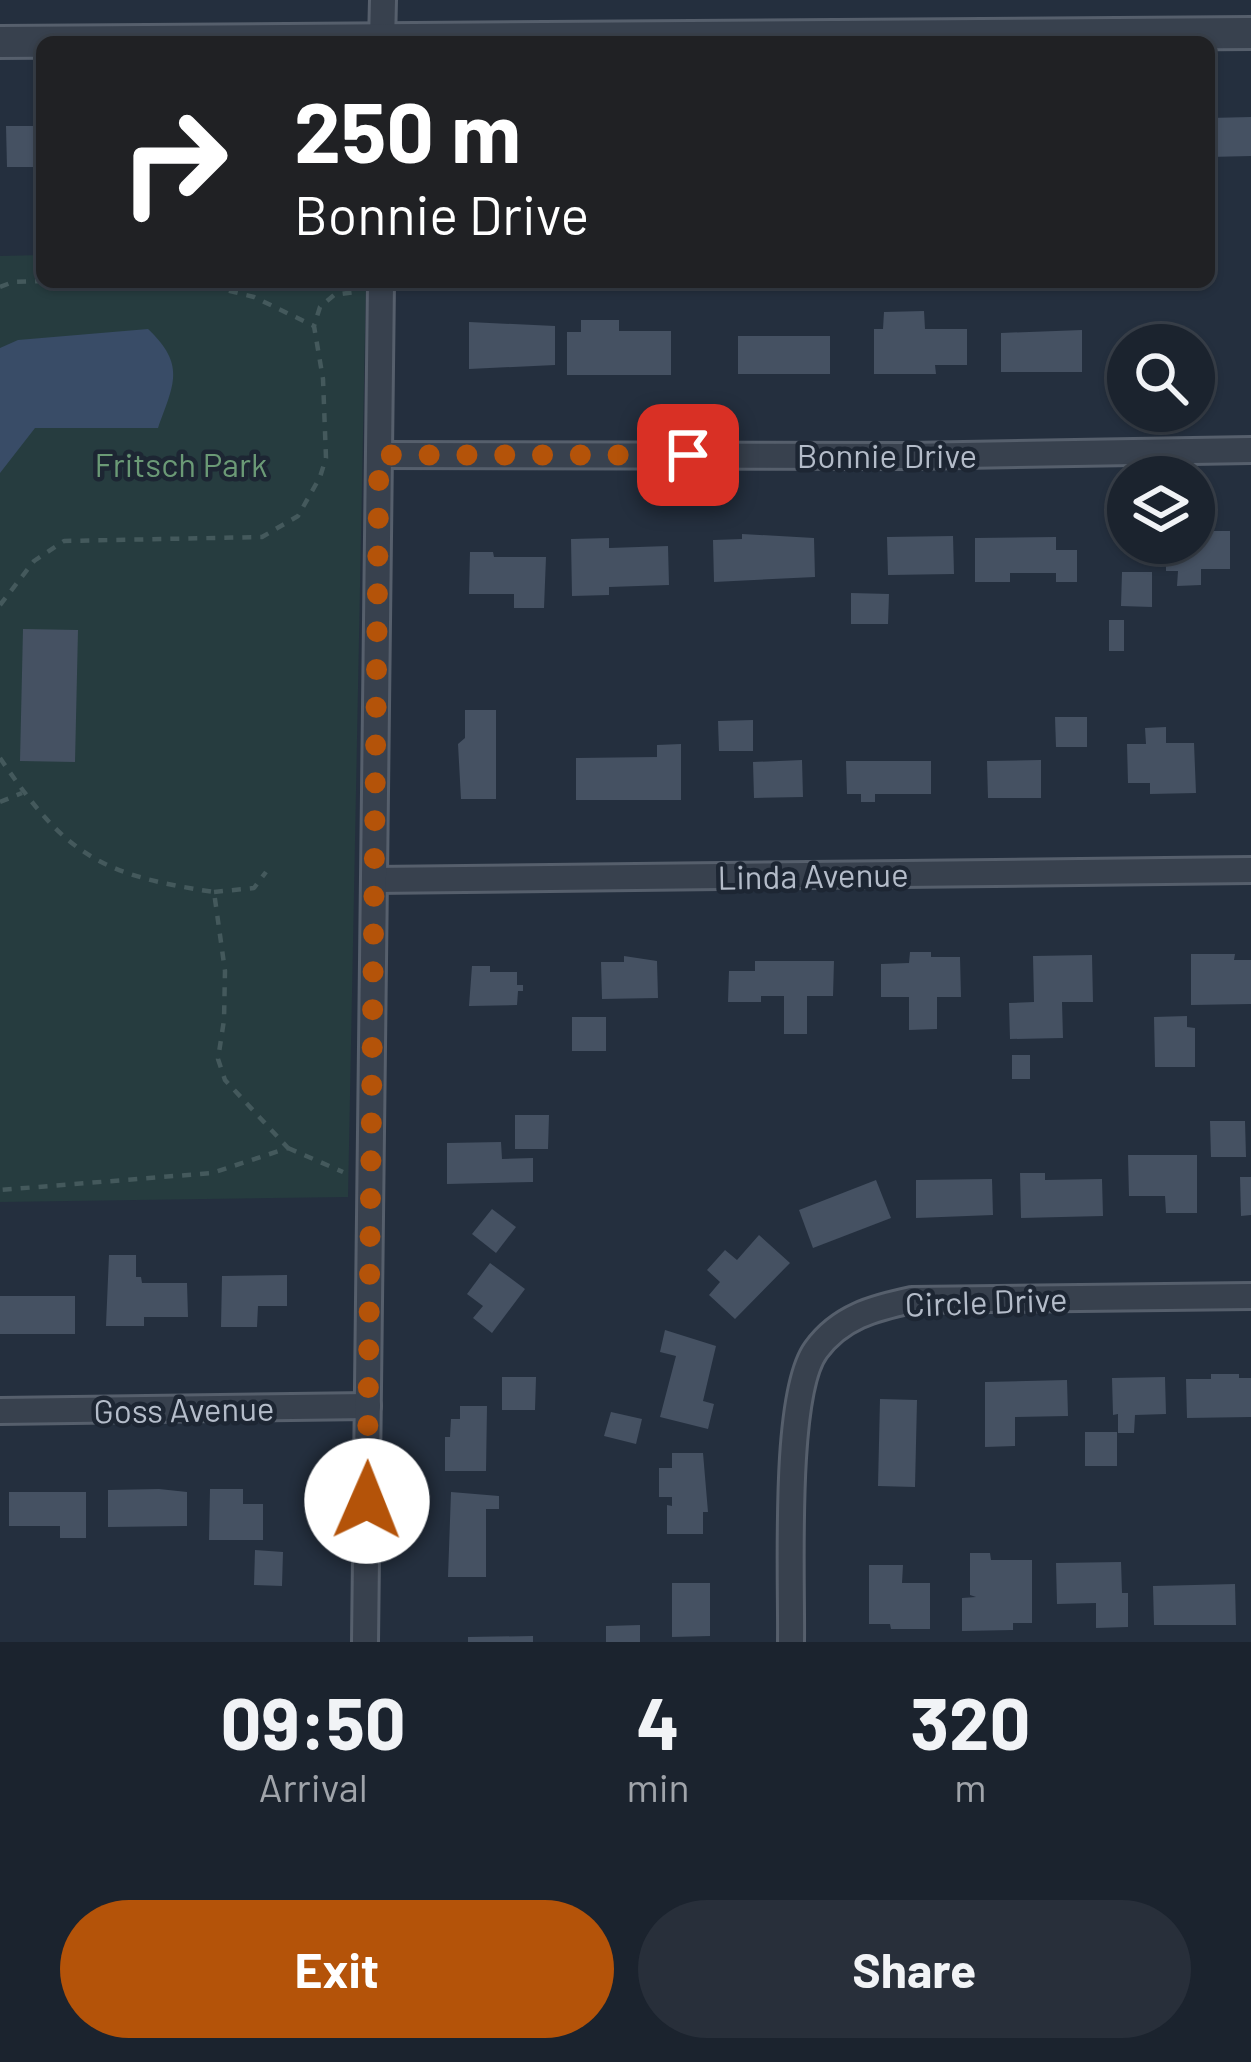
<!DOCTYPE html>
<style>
body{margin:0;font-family:Barlow,sans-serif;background:#282f3a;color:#f1f3f6;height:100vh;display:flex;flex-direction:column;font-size:45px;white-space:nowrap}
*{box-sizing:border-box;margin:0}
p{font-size:39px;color:#a0a4aa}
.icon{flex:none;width:66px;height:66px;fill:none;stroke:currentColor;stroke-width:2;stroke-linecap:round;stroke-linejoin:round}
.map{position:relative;height:1642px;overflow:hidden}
.panel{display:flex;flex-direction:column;background:#1b232e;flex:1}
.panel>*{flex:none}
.guide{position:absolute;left:36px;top:36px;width:1179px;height:252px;border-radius:18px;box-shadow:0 3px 9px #0004,0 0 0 3px #39404a;background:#202124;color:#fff;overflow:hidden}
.buttons{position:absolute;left:1107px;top:324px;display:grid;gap:24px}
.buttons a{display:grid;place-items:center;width:108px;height:108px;border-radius:50%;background:#1b232e;box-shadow:0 3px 9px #0004,0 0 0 3px #39404a;font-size:60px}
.pin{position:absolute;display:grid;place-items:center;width:102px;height:102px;color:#fff;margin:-51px;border-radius:24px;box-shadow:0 6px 18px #0006}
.me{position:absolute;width:132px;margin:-66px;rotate:1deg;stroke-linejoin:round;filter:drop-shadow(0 0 9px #0008)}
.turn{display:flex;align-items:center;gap:42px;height:252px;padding:0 60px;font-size:54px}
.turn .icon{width:156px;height:156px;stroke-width:2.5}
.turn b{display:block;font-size:84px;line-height:102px}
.eta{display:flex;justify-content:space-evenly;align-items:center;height:204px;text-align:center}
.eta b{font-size:72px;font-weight:700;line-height:84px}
.primary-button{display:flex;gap:24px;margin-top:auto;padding:24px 60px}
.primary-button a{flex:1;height:138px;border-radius:72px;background:#b45309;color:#fff;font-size:48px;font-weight:700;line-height:138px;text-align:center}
.primary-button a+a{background:#282f3a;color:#f1f3f6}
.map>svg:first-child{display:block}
.green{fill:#263c3f}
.water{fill:#394c67}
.building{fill:#455162}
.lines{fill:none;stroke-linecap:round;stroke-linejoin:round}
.minor-casing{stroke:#565f6c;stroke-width:30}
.tertiary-casing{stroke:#565f6c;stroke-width:36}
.path{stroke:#44595c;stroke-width:4.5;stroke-dasharray:9 9;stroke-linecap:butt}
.minor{stroke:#38414e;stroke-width:24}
.tertiary{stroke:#38414e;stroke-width:30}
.route{stroke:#b45309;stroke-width:21;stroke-dasharray:0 37.8}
.labels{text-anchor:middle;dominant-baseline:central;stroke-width:9;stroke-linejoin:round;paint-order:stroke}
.street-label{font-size:33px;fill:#b4bcc9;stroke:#1d2633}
.park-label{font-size:33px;fill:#6b9a76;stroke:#1d2633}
</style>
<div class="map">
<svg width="1251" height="1642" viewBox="0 0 1251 1642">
<rect width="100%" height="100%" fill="#242f3e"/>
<!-- green -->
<path class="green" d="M42,255V282H366L348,1197L0,1202V256Z"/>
<!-- water -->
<path class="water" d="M148,329C186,365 174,384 158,428H35L0,473V348L18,340Z"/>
<!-- building -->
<g class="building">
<path d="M1251,117V156L1209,157V118Z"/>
<path d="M6,126H42V167H7Z"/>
<path d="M924,311L925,329H967V365H935L936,374H874V329H883L884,312Z"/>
<path d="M581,320H619V331H671V375H567V332H581Z"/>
<path d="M469,322L555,326V365L469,369Z"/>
<path d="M1082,330V372H1001V333Z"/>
<rect x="738" y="336" width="92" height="38"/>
<path d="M1194,531H1230V569H1201V585L1177,586L1178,571H1166V543H1194Z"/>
<path d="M742,534L814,538L815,577L714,582L713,540L742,539Z"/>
<path d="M953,536L954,574L888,575L887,537Z"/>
<path d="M1056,537V550H1077V582H1056V573H1010V582H975V538Z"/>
<path d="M609,538V548L668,546L669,585L609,587V595L572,596L571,539Z"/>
<path d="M470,552H493L494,557H546L544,608H514V594H469Z"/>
<path d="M1122,572H1152V607L1121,606Z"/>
<path d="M851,593L889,594L888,624H851Z"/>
<rect x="1109" y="620" width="15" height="31"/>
<path d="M23,629L78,630L75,762L20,761Z"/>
<path d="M465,710H496V799H461L458,744L465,738Z"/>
<path d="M1055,717H1087V747H1056Z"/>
<path d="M753,720V751H719L718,721Z"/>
<path d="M1166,727V743H1194L1196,793L1150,794V783H1128L1127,744H1146L1145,728Z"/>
<path d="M681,744V800H576V758L657,757V745Z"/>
<path d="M802,760L803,797L754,798L753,762Z"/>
<path d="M1041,760V798H988L987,761Z"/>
<path d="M846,761H931V794H875V802H861V794H847Z"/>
<path d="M910,952H931V957H960L961,997H937V1029L909,1030V997H881V964L909,963Z"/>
<path d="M1191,954H1235L1234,960H1251V1004L1191,1005Z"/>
<path d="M1092,955L1093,1002H1062L1063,1038L1010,1039L1009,1003L1034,1002L1033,956Z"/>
<path d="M624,956L657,961L658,998L602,999L601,962H624Z"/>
<path d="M755,961H834L833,996H807V1034H784V996H761V1002H728L729,971H755Z"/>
<path d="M472,966H490V972H517V985H523V991H518L517,1005L469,1006Z"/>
<path d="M1187,1016V1027L1195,1028V1067H1155L1154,1017Z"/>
<rect x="572" y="1017" width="34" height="34"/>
<rect x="1012" y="1055" width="18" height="24"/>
<path d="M515,1115H549L548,1149H515Z"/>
<path d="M1210,1121H1245L1246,1157H1211Z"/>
<path d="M501,1142L502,1159L533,1158V1182L447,1184V1143Z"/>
<path d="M1128,1155H1197V1213H1166L1165,1196H1129Z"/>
<path d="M1020,1173H1045V1180L1102,1179L1103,1216L1021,1218Z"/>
<path d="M1240,1177H1251V1215L1241,1216Z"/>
<path d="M992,1179L993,1215L916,1218V1180Z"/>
<path d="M876,1180L891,1218L813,1248L799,1210Z"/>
<path d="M492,1209L516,1227L496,1253L472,1234Z"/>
<path d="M759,1235L790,1263L735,1319L709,1295L720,1282L707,1270L725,1250L737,1260Z"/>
<path d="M109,1255H136V1277H141L142,1283H187L188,1317H144V1326H106Z"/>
<path d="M490,1263L525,1289L492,1333L473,1318L483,1306L467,1294Z"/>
<path d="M287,1275V1306H258L257,1327H221L222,1276Z"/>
<rect x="0" y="1296" width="75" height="38"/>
<path d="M665,1330L716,1346L703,1401L714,1404L708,1429L660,1417L676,1356L660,1352Z"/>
<path d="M1211,1374H1239V1378H1251V1417L1187,1418L1186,1379H1211Z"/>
<path d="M502,1377H536L535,1410H502Z"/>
<path d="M1165,1377L1166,1414L1135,1415L1134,1433H1118V1414L1113,1415L1112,1378Z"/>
<path d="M1067,1380L1068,1416L1015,1417V1446L985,1447V1382Z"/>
<path d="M880,1399L917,1400L915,1487L878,1486Z"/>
<path d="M460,1406H487L486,1471H445V1437H450L451,1419H460Z"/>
<path d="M611,1412L642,1419L636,1444L604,1436Z"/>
<rect x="1085" y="1432" width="32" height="34"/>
<path d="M672,1453H703L708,1512H703V1534H667V1505L672,1506V1497H659V1468H672Z"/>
<path d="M159,1489L187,1492V1526L108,1527V1490Z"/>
<path d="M210,1489H243V1504H263V1540H209Z"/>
<path d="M9,1492H86V1538H60V1526H9Z"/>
<path d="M451,1492L499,1496V1509H486V1577H448Z"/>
<path d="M255,1550L283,1552L282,1586L254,1585Z"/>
<path d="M970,1553H990L991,1560H1032V1623H1013V1630L962,1631V1598L976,1597L970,1595Z"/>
<path d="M1121,1562L1122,1593H1128V1627L1096,1628V1603L1057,1604L1056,1563Z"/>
<path d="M869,1565H903L902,1583H930V1629H891L890,1624H869Z"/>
<path d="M672,1583H710V1636L672,1637Z"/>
<path d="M1235,1584L1236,1625H1154L1153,1586Z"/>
<path d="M640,1625V1642H606V1626Z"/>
<path d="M533,1636V1642H468V1637Z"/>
</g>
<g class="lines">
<defs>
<g id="minor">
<path d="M382,42L383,0"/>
<path d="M379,455L909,456L1251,450"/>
<path d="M374,880L1251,870"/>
<path d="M0,1411L368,1406"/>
<path d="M365,1642L381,282"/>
<path d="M791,1642C792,1579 783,1395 816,1350C840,1317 874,1308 912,1300L1251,1296"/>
</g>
<path id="tertiary" d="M0,42L1251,33"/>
</defs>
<!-- minor casing -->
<use href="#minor" class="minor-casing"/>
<!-- tertiary casing -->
<use href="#tertiary" class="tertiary-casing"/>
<!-- path -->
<g class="path">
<path d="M194,282L254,297L314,326"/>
<path d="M0,287L13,282L42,281"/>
<path d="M0,605L34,561L64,541L262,537L298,516L320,477L326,458L323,379L314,326L320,307L334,295L355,292"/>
<path d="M0,758C65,854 99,875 214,892L225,971L224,1020L218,1059L225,1080L288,1148L212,1173L0,1190"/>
<path d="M0,802L22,793"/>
<path d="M214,892L254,888L266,872"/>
<path d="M288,1148L343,1172"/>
</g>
<!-- minor -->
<use href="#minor" class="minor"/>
<!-- tertiary -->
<use href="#tertiary" class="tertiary"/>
</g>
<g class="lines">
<!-- route -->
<path class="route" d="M367,1501L379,455H688"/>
</g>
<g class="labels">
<!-- street labels -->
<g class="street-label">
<text x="887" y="455">Bonnie Drive</text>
<text transform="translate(813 875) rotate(-1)">Linda Avenue</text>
<text transform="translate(986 1301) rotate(-2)">Circle Drive</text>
<text transform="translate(184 1409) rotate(-1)">Goss Avenue</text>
</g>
<!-- park labels -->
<g class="park-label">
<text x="181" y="464">Fritsch Park</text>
</g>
</g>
</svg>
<div class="buttons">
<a><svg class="icon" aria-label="search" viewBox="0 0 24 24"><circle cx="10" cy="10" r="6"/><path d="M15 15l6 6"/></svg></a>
<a><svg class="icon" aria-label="layers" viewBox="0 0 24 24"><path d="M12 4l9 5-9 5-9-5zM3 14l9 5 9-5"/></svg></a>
</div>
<div class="pin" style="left:688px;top:455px;background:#d93025"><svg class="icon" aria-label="arrive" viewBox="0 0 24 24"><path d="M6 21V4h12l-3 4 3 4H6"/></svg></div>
<svg class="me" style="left:367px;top:1501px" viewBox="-20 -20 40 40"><circle r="19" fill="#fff"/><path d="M0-13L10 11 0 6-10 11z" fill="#b45309"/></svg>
<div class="guide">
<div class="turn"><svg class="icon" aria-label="right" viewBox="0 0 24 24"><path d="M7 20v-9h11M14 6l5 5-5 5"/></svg><div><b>250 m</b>Bonnie Drive</div></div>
</div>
</div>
<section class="panel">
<div class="eta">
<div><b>09:50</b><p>Arrival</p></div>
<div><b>4</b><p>min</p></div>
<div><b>320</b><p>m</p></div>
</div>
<div class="primary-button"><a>Exit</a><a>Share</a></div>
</section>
